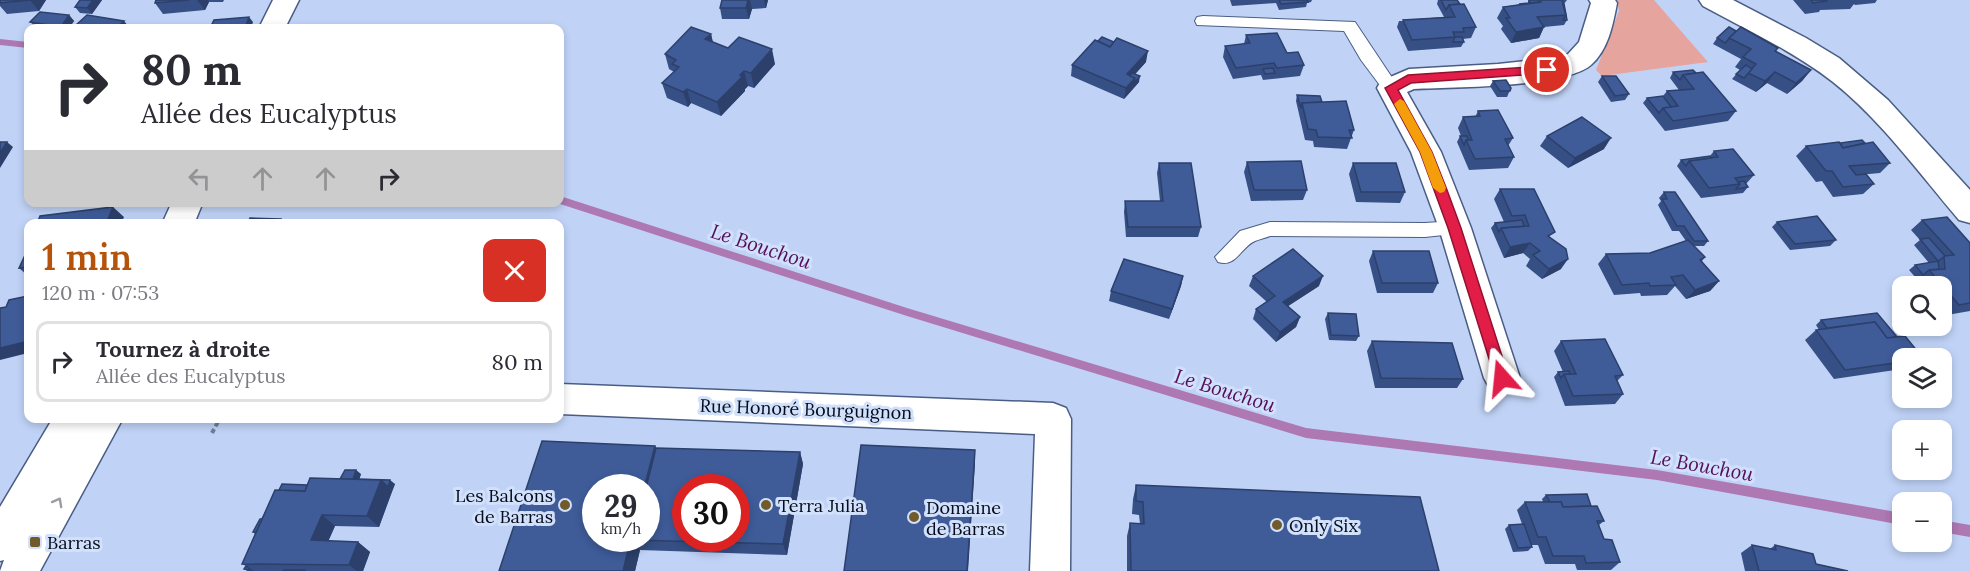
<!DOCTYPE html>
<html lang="fr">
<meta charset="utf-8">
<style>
body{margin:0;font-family:Lora,serif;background:#f7f7f7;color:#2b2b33;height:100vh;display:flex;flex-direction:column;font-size:22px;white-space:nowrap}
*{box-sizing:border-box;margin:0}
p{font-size:20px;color:#7c7c81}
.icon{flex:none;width:33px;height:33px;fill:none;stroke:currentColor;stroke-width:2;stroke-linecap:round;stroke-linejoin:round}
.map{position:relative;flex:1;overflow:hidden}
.side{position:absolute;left:24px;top:219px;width:540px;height:204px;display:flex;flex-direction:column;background:#fff;border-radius:12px;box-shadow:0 3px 9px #0003}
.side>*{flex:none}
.guide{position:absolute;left:24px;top:24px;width:540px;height:183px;border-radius:12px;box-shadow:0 3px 9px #0003;background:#fff;color:#2b2b33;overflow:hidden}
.tools{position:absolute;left:1892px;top:276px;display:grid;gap:12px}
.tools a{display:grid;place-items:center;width:60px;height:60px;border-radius:12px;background:#fff;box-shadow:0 3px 9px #0003;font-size:30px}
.speed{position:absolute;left:582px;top:474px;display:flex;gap:12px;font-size:30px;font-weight:700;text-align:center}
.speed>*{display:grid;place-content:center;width:78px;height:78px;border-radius:50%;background:#fff;box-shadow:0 3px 9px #0003;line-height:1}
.speed small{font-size:15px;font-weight:400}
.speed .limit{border:9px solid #d22;background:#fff;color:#111}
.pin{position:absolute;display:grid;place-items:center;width:51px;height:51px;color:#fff;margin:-26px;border:3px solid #fff;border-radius:50%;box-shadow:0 2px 6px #0007}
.me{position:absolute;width:66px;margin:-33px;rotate:342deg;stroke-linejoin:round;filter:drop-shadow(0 0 4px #0008)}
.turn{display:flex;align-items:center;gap:21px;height:126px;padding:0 18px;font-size:27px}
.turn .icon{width:78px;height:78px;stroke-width:2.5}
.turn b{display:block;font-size:42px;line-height:51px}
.lanes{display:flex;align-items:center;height:57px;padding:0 18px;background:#0003;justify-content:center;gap:30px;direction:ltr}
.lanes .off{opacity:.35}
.round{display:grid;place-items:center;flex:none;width:63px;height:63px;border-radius:12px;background:#f7f7f7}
.headline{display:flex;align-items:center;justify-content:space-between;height:102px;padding:0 18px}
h1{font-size:36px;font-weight:600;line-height:45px;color:#b45309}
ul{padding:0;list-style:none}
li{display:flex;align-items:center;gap:18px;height:81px;margin:0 12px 9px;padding:0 6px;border:3px solid #e1e1e2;border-radius:12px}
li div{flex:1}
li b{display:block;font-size:22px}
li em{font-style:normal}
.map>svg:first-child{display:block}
.green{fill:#e6a49f}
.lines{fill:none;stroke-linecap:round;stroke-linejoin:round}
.stream{fill:#ae78b3;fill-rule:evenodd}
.lane-casing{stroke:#4a5d84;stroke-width:2}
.street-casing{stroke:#4a5d84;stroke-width:3}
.secondary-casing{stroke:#4a5d84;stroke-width:3}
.path{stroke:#717e99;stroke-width:4;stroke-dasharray:4.5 3;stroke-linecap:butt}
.lane{fill:#fff;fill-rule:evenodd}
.street{fill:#fff;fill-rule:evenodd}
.secondary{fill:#fff;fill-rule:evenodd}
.wall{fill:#364f84}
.shaded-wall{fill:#2c406b}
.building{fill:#3f5c99;stroke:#2c406b;stroke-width:1.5;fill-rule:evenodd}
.oneway{stroke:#9b9da3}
.route{fill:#e11d48;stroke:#92132f;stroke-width:1.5}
.slow{fill:#f59e0b}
.poi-dot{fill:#725b2b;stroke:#d1e0fb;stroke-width:2}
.labels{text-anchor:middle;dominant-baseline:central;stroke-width:6;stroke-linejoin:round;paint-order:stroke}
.street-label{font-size:18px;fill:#050b1a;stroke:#d1e0fb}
.poi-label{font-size:18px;fill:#050b1a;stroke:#d1e0fb;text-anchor:start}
.water-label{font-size:20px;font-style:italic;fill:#530f5a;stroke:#d1e0fb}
</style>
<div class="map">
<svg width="1970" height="571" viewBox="0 0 1970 571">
<rect width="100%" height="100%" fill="#c0d3f7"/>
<!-- green -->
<path class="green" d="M1617,0H1654L1708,62L1602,76L1596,70L1619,11Z"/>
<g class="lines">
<!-- stream -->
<g class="stream">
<path d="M0,39L28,42V48L0,45Z"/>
<path d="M560,196L907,308L1306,428L1657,470L1902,513V525L1657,480L1306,438L907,316L557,203L560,202Z"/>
<path d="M1941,520L1970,525V537L1941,532Z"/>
</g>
<defs>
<g id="lane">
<path d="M1203,16L1355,22L1399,88L1397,92H1385L1361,60L1344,31L1197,25L1195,21L1197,17Z"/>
<path d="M1455,221L1462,223L1464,228L1462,233L1425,237L1270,236C1265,238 1260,239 1255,241C1241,247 1236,268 1218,262L1215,257L1240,231L1270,222L1425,223Z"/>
</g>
<g id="street">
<path d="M1589,0H1615L1617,3C1613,25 1608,50 1591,65C1564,88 1451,87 1414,89L1407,92L1441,152L1471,228L1520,378L1514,389L1502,393L1490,389L1484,378L1439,228L1411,152L1377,88L1381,81L1409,69L1498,64L1562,57L1568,54L1579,42L1591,3Z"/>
<path d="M1699,0H1733L1806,38L1839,58L1888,100L1970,190V223L1959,220C1919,173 1881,120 1833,82C1793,51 1747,30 1703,6Z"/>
<path d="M560,384L1053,403L1066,408L1071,419L1070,571H1030L1035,434L560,414Z"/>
</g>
<g id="secondary">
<path d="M273,0H299L285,28H259Z"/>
<path d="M172,202H203L194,224H162Z"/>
<path d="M53,418H123L40,571H0L4,560L0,561V507Z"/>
</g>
</defs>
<!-- lane casing -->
<use href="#lane" class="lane-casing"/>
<!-- street casing -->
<use href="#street" class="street-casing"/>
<!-- secondary casing -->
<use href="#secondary" class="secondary-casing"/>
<!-- path -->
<path class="path" d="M212,433L220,418"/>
<!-- lane -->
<use href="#lane" class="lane"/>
<!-- street -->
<use href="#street" class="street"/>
<!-- secondary -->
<use href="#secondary" class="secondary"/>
</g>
<!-- wall -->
<g class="wall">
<path d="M0,0H46L39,11L7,14L0,6Z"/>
<path d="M80,0H102L92,14L80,13L75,7Z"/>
<path d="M156,0H224L223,2H209L205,10L163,14L155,3Z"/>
<path d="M722,0H768L766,8L752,9L749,19H722L720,8Z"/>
<path d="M1230,0H1312L1311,2L1307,3L1306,7L1279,10L1276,3L1232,6Z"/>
<path d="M1438,0H1457L1476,27L1471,38L1463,39L1464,42L1461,47L1408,51L1397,27L1399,21H1403V20L1444,17L1437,4Z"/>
<path d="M1528,0H1567L1564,4L1567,20L1564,25L1544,27L1539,38L1511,43L1501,29L1503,26L1497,18L1503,7L1528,3Z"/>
<path d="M1793,0H1877L1875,3L1855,5L1854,4L1850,9L1820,10L1819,12L1805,14Z"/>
<path d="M69,15L74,21L69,28H42L36,27L30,22Z"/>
<path d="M1736,31L1778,48L1776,51L1811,70L1802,81L1787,94L1767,83L1756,92L1732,79L1740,70L1735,67L1741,59L1713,44L1717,38Z"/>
<path d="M711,34L713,42L728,48L775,64L754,88L748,86L745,89V91L721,116L691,103L688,107L667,98L662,83L674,72L669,69L665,54Z"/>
<path d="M1246,35L1287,53L1304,65L1300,76L1263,80L1261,75L1233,79L1223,57L1225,46L1244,44Z"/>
<path d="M1146,62L1135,74L1139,82L1124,99L1071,76L1072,65Z"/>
<path d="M1673,72L1696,73L1736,111L1728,121L1665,131L1643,103L1647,98L1663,96L1667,91L1679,90L1670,78Z"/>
<path d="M1602,76L1629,94L1625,100L1611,102L1598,82Z"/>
<path d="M1493,81L1511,88L1507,97H1497L1490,86Z"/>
<path d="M1297,95L1322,102L1354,130L1347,149L1314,147L1313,141L1305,140L1296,101Z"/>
<path d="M1478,111L1513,138L1508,146L1514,157L1508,168L1469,170L1457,142L1460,136H1461L1458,128L1463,117H1475Z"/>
<path d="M1547,136L1604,149L1568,168L1540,146Z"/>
<path d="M1840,143H1865L1890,163L1880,173L1858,175L1874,184L1863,194L1833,197L1822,181L1816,182L1796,156L1806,146Z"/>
<path d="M1714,151L1754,175L1746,184L1748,187L1743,193L1701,198L1677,166L1681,160L1710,156Z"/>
<path d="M1247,162L1307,190L1303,200L1251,201L1244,172Z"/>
<path d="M1159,163L1201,227L1198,237H1126L1124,212L1125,201H1160L1157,173Z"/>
<path d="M1353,163L1405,192L1400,203L1356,202L1349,174Z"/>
<path d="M1500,189L1551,238L1561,269L1542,279L1526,266L1530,259L1523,253L1504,258L1491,228L1495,223L1504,222L1494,199Z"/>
<path d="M1664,192L1708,241L1704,246H1694L1705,257L1702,261L1719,281L1710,291L1686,299L1675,286L1667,295L1641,296L1640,293L1614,295L1598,264L1606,254L1650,253L1686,241L1679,231H1672L1658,205L1661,201L1659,198Z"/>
<path d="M1922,220L1970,243V311L1947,315L1941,308V286H1923L1909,270L1915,265L1929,263L1914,245L1920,240L1911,230Z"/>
<path d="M1777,222L1836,240L1830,246L1790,250L1772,227Z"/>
<path d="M1373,251L1438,283L1433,293H1377L1369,261Z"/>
<path d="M28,252V276L19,268Z"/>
<path d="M1183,276L1181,286L1169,319L1109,301L1111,291Z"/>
<path d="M1253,276L1319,286L1288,306L1300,317L1296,327L1276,342L1253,319L1256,309L1267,302L1249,286Z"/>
<path d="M1328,313L1359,336L1356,341L1329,340L1325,319Z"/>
<path d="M1821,320L1902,358V369L1834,379L1805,340L1816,330H1819L1816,325Z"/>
<path d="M1372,341L1463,379L1457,388H1375L1367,351Z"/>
<path d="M1561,341L1623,375L1617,381L1623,394L1615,404L1565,406L1554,377L1558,372H1563L1554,351Z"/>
<path d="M655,446L656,448L800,452L803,464L787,555L640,550L635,571H499Z"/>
<path d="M361,474L359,479L395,484L379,527L335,526L328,541L358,542L370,552L363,571H247L244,569L246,566L242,564L255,534L253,532L279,490L341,479Z"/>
<path d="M1136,485L1439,571H1127V536L1130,523L1140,524L1139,515L1132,514L1133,499Z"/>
<path d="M1546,495L1591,506L1604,521L1599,525L1604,539L1620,562L1611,570H1577L1575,564H1545L1538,545H1531L1532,547L1528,551L1513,552L1505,529L1509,525L1522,524L1517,510L1525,502H1543L1542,499Z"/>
<path d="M1752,545L1770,549L1775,545L1816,564L1848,571H1745L1741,553Z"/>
</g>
<!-- shaded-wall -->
<g class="shaded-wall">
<path d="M30,0H46L39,11Z"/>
<path d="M93,0H102L92,14L87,8Z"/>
<path d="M197,0H208L209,2L205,10Z"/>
<path d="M748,0H750L752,9L749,19L746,8Z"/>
<path d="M764,0H768L766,8Z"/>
<path d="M69,15L74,21L69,28H62L61,27Z"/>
<path d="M249,17L253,22L251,28H245Z"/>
<path d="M124,21L129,27L127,28H116Z"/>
<path d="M1544,27L1539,38L1511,43L1516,32Z"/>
<path d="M711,34L714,49L705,39Z"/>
<path d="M772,49L775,64L754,88L751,73Z"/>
<path d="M1148,51L1146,62L1129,81L1127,74Z"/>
<path d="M1811,70L1802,81L1787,94L1796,83Z"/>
<path d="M744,71L748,86L745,89V91L721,116L717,102Z"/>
<path d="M1775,72L1767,83L1756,92L1765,81Z"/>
<path d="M1140,76L1139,82L1133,89L1134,83Z"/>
<path d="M1135,78L1133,89L1124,99L1126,88Z"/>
<path d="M687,89L691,103L688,107L683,92Z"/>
<path d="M1611,138L1604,149L1568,168L1575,158Z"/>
<path d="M7,142L13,147L0,168V153Z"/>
<path d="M113,207L124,217L121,224H106Z"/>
<path d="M281,219L285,224H279Z"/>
<path d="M1530,243L1523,253L1504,258L1510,247Z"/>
<path d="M1568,259L1561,269L1542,279L1549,269Z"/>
<path d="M1183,276L1181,286L1169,319L1172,309Z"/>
<path d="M1323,276L1319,286L1279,312L1283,302Z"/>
<path d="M1719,281L1710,291L1686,299L1695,290Z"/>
<path d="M28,296V310L26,308Z"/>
<path d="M1300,317L1296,327L1276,342L1280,332Z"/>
<path d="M28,327V353L0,360V348Z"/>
<path d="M655,446L663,460L646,488H644Z"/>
<path d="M975,450V464L968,571H967Z"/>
<path d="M800,452L803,464L787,555L783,544Z"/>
<path d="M356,470L361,474L358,484L353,479Z"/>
<path d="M381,480L392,491L379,527L367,516Z"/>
<path d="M390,480L395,484L392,491L388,487Z"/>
<path d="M322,515L335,526L324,551L311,540Z"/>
<path d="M631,538H643L633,540L640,550L635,571H623Z"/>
<path d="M358,542L370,552L363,571H357L349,565Z"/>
</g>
<!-- building -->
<g class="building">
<path d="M0,0H30L0,3Z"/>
<path d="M80,0H93L87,8L75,7Z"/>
<path d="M156,0H189L155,3Z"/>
<path d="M722,0H748L746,8H720Z"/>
<path d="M1279,0H1307L1308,2L1281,4Z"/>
<path d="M1441,0H1457L1460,4L1449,5L1446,10Z"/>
<path d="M1530,0H1539V2L1519,4L1529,3Z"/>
<path d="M1541,0H1562L1566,15L1537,17L1544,27L1516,32L1506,18H1510L1503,7L1541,2Z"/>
<path d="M1811,0H1826L1827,1L1813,3Z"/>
<path d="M1464,4L1476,27L1463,28L1464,32H1453L1455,37L1412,40L1403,20L1455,17L1449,5Z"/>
<path d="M1563,4H1564L1567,20H1563L1566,15Z"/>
<path d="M40,12L69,15L61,27L30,22Z"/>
<path d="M87,15L124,21L116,28H89L75,26Z"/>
<path d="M249,17L245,28H210L214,20Z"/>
<path d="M691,27L711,34L705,39L728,48L739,37L772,49L751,73L744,71L740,75L742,77L717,102L687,89L683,92L662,83L679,67L672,64L676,60L665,54Z"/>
<path d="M1729,27L1736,31L1725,43L1717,38Z"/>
<path d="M1741,27L1778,48L1775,51L1811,70L1796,83L1775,72L1765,81L1748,73L1756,64L1743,57L1751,49L1729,38Z"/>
<path d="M1277,33L1287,53L1298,52L1304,65L1277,68L1274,63L1236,68L1225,46L1250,43L1246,35Z"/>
<path d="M1102,37L1114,42L1110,47L1098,41Z"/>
<path d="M1455,37H1462L1464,42H1453Z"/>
<path d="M1117,38L1148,51L1127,74L1135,78L1126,88L1072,65L1095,40L1110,47Z"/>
<path d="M1746,65L1752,69L1744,78L1736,74Z"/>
<path d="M1273,68L1275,73L1265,74L1263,69Z"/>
<path d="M1693,70L1696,73L1683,75L1680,80L1673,72Z"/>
<path d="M1703,72L1736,111L1673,121L1663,108L1678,106L1667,91L1694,89L1683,75Z"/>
<path d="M1132,73L1140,76L1134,83L1135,78L1130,76Z"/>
<path d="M1602,76H1616L1629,94L1615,96Z"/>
<path d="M1506,80L1511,88L1510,91H1500L1493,81Z"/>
<path d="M1297,95L1320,96L1322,102L1302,103L1301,108Z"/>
<path d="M1663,96L1671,107L1663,108L1659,113L1647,98Z"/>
<path d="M1346,101L1354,130H1349L1352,138L1318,137L1316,130L1308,129L1302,103Z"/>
<path d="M1498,110L1513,138L1505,139L1514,157L1475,159L1466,140H1472L1463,117L1480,116L1478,111Z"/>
<path d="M1582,117L1611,138L1575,158L1547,136Z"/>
<path d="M1460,136H1467L1468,140H1466L1464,145Z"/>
<path d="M1862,140L1865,143L1843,148L1840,143Z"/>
<path d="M0,142H7L0,153Z"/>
<path d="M1839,142L1843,148L1873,142L1890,163L1849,166L1856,175L1866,174L1874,184L1843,187L1832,171H1826L1806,146Z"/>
<path d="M1733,149L1754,175L1735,178L1740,184L1709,188L1689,161L1718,157L1714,151Z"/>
<path d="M1710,156L1711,158L1689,161L1686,166L1681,160Z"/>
<path d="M1301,161L1307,190H1254L1247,162Z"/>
<path d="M1159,163H1191L1201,227H1128L1125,201H1163Z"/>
<path d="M1353,163H1396L1405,192H1361Z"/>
<path d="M1744,181L1748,187L1736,189L1740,184L1738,182Z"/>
<path d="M1500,189H1534L1555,232L1548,236L1566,249L1568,259L1549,269L1533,255L1540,251L1530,243L1510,247L1501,228L1529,226L1525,215L1512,216Z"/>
<path d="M1664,192H1675L1708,241H1694L1684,226H1677L1662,199H1667Z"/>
<path d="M113,207L106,224H37L40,216Z"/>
<path d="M1817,216L1836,240L1795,244L1777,222Z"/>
<path d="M1947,217L1970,243V303L1959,305L1929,270L1945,269L1944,256L1954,255L1922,220Z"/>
<path d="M250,218L281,219L279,224H247Z"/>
<path d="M1522,220L1524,226L1501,228L1499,232L1495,223Z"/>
<path d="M1929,238L1945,256L1938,261L1920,239Z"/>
<path d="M1688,240L1705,257L1700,260L1719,281L1695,290L1683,275L1671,277L1676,285L1650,286L1649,283L1622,285L1606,254L1650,253Z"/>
<path d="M1293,249L1323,276L1283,302L1300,317L1280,332L1256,309L1275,296L1253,276Z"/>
<path d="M1373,251H1429L1438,283H1382Z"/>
<path d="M28,252V267L19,268L26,253Z"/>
<path d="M1124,259L1183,276L1172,309L1111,291Z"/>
<path d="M1938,261L1939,269L1929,270L1923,275L1915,265Z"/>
<path d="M28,296L26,308H28V327L25,342L0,348V308L6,307L9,300Z"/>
<path d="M1328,313L1356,314L1359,336L1331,335Z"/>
<path d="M1877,313L1897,337L1887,338L1875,322L1827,328L1821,320Z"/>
<path d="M1875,322L1887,338L1905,336L1923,358H1902V362L1845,370L1816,330Z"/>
<path d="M1605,339L1623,375L1615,376L1623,394L1573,396L1564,374H1576L1561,341Z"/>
<path d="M1372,341L1452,343L1463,379L1381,378Z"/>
<path d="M1569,371L1570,374H1564L1561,378L1558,372Z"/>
<path d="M542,441L655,446L644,488H596V538H631L623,571H499Z"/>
<path d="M861,445L975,450L967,571H844Z"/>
<path d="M656,448L800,452L783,544L633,540V538H646V488ZM686,488H736V538H686Z"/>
<path d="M345,470H356L353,479L390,480L388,487L381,480L340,479Z"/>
<path d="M310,478L381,480L367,516L322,515L311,540L358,542L349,565L242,564L275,490L305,491Z"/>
<path d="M282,484L307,485L305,491L279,490Z"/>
<path d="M1136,485L1420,497L1439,571H1131L1130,523L1144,524L1143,502L1136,501Z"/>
<path d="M1587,494L1591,506L1563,507L1561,502H1550L1546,495Z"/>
<path d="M1525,502H1561L1563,507L1597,506L1604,521H1597L1604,539L1612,540L1620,562L1586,563L1584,556H1553L1546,537H1538Z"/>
<path d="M260,519H262L256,532H253Z"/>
<path d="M1524,524L1532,547L1518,548L1509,525Z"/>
<path d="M1752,545L1776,550L1775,545L1813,554L1816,564L1848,571H1759Z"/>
<path d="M246,566L251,570L244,569Z"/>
<path d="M284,570H306L283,571Z"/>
</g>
<!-- one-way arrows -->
<defs><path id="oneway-chevron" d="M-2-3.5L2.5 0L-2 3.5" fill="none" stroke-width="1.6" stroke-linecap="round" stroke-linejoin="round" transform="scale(1.5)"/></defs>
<use class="oneway" href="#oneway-chevron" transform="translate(58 502) rotate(-61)"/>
<!-- route -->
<path class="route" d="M1547,66L1551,67V73L1411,83L1398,90L1432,152L1447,190L1461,228L1509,378L1507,382L1502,384L1497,382L1495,378L1448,228L1420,152L1385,88L1408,75Z"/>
<!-- slow -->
<path class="slow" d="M1400,99L1404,101L1432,152L1446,188L1444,192L1440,193L1433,188L1420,152L1394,104Z"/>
<!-- markers -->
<g class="poi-dot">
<circle cx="565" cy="505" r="6"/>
<circle cx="766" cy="505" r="6"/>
<circle cx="914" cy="517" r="6"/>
<circle cx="1277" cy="525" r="6"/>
<rect x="29" y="536" width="12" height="12" rx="3"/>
</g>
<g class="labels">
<!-- street labels -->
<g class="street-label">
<text transform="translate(806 409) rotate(2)">Rue Honoré Bourguignon</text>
</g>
<!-- poi labels -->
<g class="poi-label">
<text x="553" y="495" text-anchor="end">Les Balcons<tspan x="553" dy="21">de Barras</tspan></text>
<text x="778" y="505">Terra Julia</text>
<text x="926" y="507">Domaine<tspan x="926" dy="21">de Barras</tspan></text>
<text x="1289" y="525">Only Six</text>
<text x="47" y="542">Barras</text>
</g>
<!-- water labels -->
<g class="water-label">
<text transform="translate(761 246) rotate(18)">Le Bouchou</text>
<text transform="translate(1225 390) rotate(17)">Le Bouchou</text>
<text transform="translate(1702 465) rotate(10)">Le Bouchou</text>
</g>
</g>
</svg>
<div class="tools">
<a><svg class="icon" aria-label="search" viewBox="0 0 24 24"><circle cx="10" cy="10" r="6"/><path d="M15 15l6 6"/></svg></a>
<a><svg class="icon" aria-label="layers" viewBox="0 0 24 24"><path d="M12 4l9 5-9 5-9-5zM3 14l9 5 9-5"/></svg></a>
<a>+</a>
<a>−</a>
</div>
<div class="speed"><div>29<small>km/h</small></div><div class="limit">30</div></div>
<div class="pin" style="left:1547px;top:70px;background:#d93025"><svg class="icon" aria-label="arrive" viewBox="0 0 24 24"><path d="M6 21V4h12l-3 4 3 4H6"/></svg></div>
<svg class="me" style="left:1502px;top:378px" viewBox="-20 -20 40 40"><path d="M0-17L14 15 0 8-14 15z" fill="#e11d48" stroke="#fff" stroke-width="4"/></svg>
<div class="guide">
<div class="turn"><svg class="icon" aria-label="right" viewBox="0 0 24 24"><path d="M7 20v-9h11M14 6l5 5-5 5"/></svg><div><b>80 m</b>Allée des Eucalyptus</div></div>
<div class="lanes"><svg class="icon off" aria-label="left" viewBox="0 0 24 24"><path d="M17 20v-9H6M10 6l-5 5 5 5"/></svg><svg class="icon off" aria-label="ahead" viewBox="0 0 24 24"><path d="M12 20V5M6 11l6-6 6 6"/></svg><svg class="icon off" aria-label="ahead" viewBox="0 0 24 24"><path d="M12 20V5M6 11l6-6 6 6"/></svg><svg class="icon" aria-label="right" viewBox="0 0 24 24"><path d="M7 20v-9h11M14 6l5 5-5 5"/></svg></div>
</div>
<section class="side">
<div class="headline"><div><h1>1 min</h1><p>120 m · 07:53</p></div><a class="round" style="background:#d93025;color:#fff"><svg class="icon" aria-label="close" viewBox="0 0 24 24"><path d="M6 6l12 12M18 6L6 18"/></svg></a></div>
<ul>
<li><svg class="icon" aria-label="right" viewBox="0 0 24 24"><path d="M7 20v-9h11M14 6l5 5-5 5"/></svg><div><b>Tournez à droite</b><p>Allée des Eucalyptus</p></div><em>80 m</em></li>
</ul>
</section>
</div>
